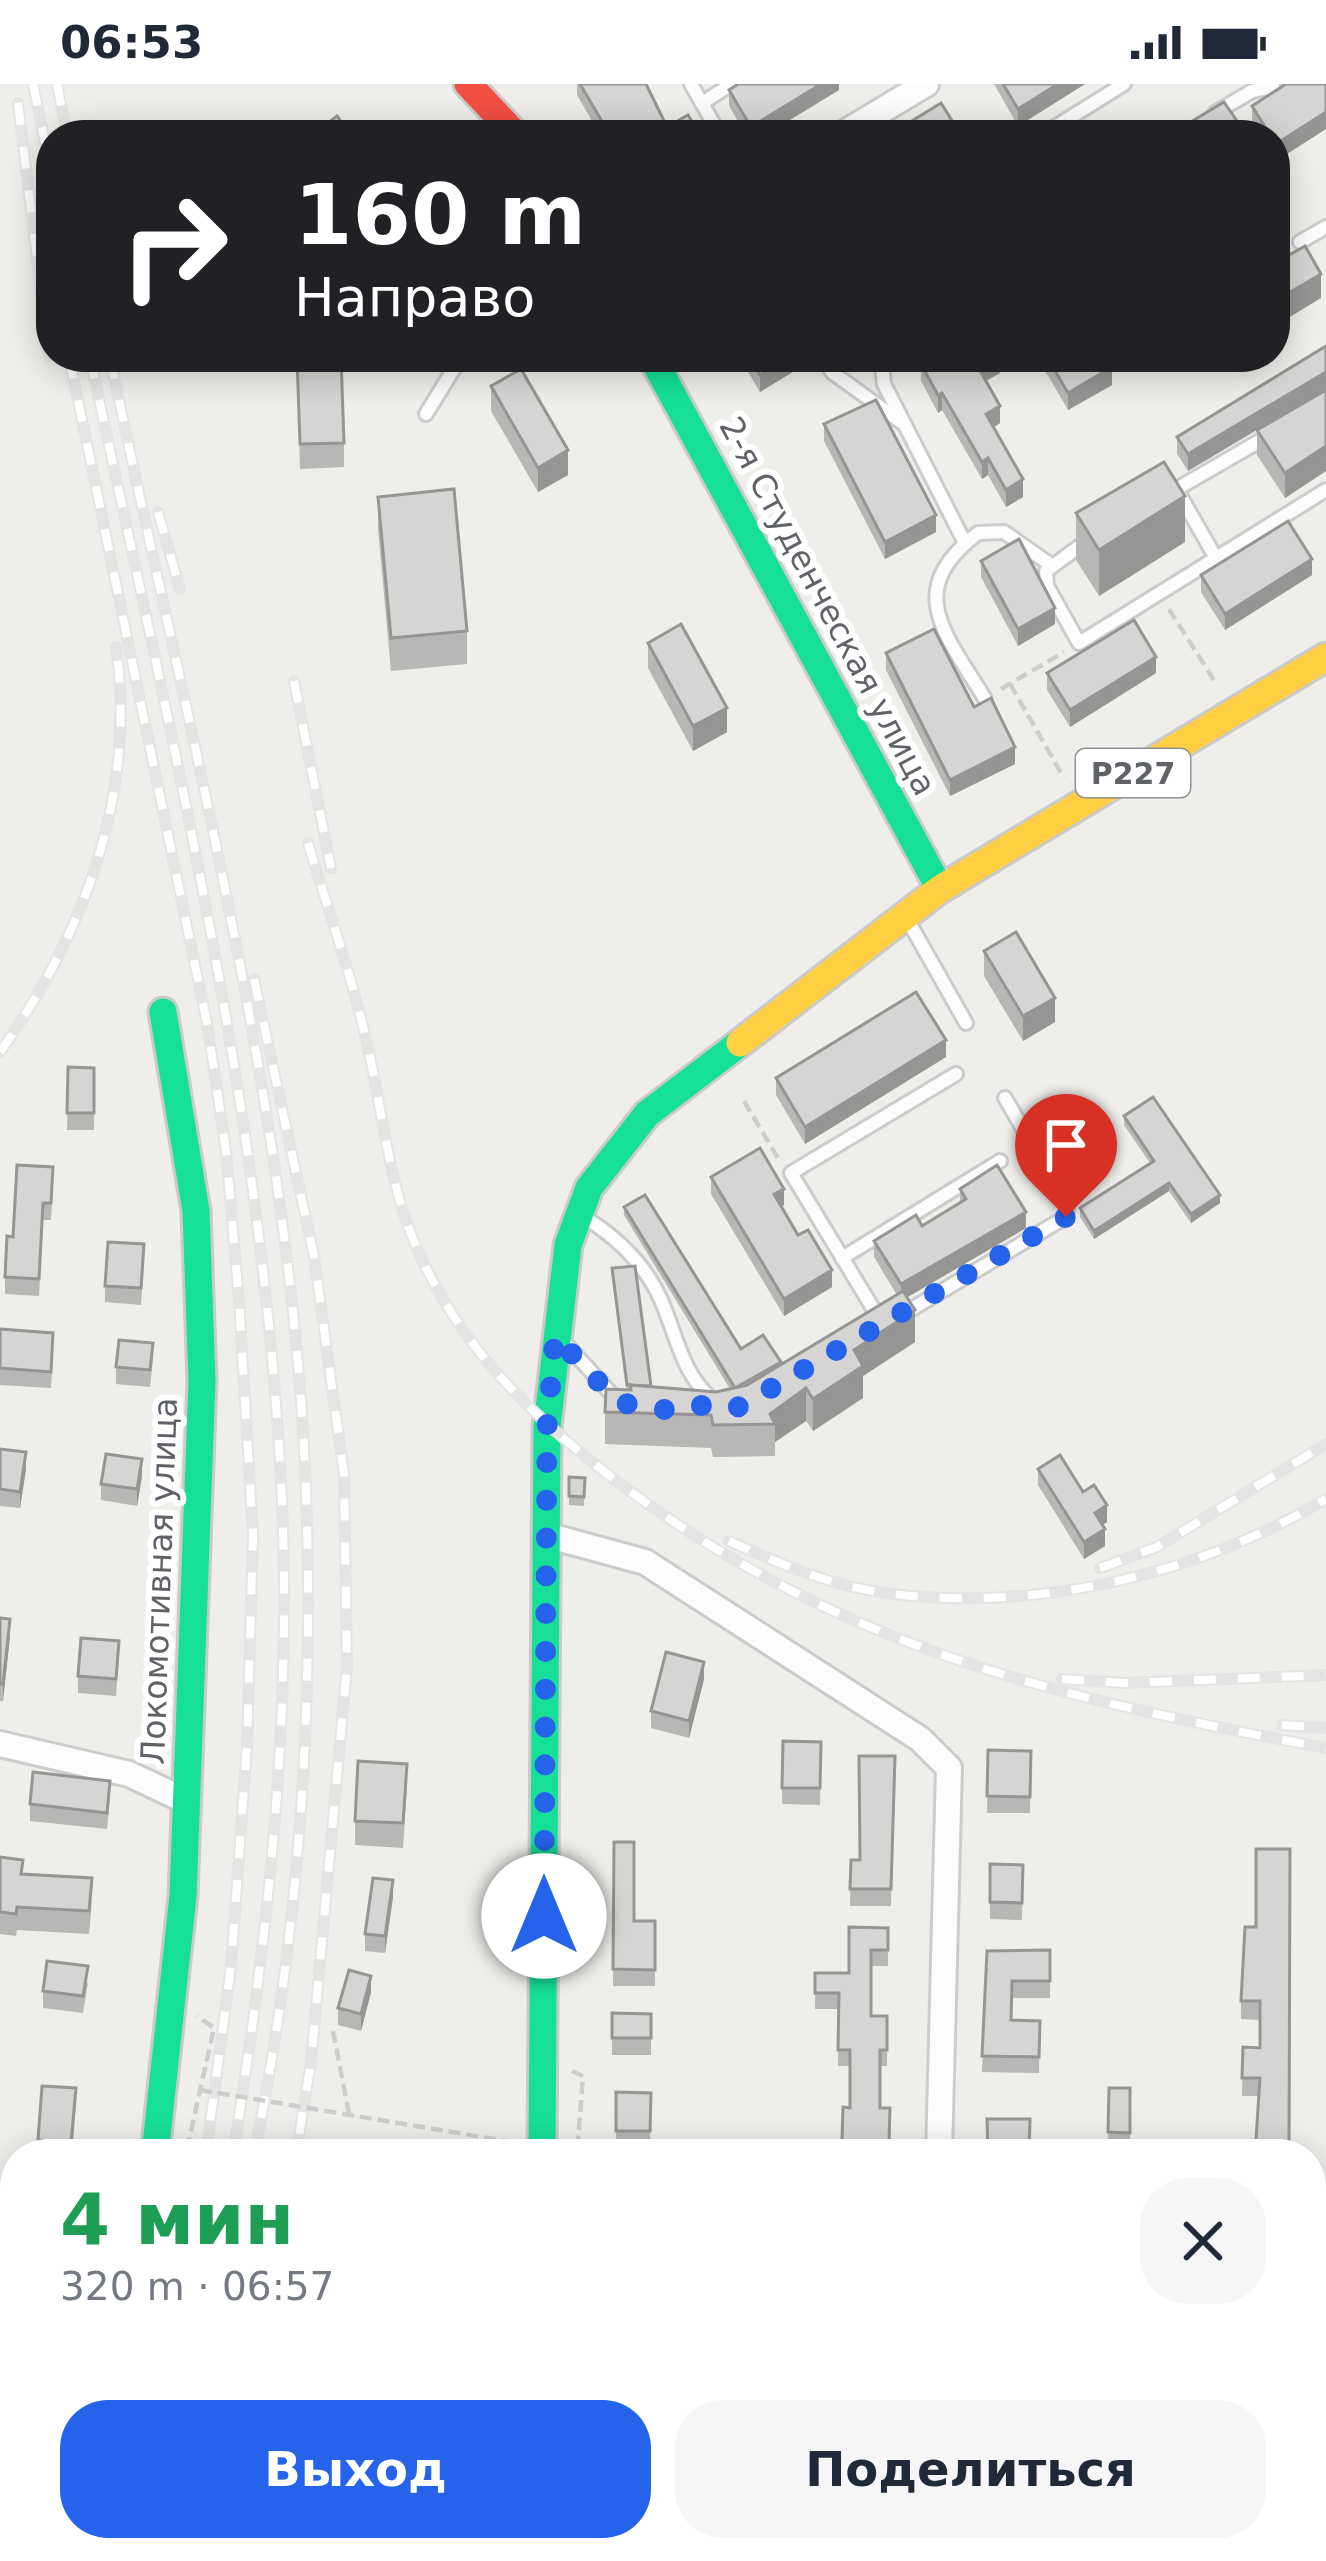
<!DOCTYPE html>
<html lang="ru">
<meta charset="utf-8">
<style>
body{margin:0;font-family:"DejaVu Sans",sans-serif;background:#f6f6f7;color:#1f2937;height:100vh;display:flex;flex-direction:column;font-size:45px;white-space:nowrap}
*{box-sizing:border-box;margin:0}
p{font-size:39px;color:#747a83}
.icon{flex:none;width:66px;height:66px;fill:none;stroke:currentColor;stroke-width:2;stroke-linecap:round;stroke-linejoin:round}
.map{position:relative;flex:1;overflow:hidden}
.details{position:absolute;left:0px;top:2055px;width:1326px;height:423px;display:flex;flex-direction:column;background:#fff;border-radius:48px 48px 0 0;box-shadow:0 6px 30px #0003}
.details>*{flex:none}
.top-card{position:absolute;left:36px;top:36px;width:1254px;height:252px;border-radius:48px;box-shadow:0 6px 30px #0003;background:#202124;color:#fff;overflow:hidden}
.pin{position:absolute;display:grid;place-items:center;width:102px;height:102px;color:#fff;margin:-123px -51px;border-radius:50% 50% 50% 0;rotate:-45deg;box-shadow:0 0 12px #0007}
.pin .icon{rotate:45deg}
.me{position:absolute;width:132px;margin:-66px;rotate:0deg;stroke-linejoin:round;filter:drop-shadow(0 0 9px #0008)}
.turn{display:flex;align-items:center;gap:42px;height:252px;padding:0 60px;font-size:54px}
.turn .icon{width:156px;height:156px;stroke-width:2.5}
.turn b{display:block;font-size:84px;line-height:102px}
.round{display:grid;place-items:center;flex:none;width:126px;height:126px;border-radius:48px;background:#f6f6f7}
.head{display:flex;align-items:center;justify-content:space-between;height:204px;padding:0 60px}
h1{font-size:72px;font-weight:700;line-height:90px;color:#1e9e55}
.cta{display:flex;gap:24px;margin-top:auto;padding:24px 60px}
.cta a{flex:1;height:138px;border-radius:48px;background:#2563eb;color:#fff;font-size:48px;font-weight:700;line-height:138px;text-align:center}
.cta a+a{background:#f6f6f7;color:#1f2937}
.status{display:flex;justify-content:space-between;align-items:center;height:84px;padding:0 60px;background:#fff;direction:ltr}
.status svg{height:33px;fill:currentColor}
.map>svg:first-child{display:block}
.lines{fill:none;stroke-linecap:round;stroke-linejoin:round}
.lane-casing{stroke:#cbcccc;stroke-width:18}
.street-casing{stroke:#cbcccc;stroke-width:30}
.fast-casing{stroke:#cacacb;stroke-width:33}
.slow-casing{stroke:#cacacb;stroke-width:33}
.jam-casing{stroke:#cacacb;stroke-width:33}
.path{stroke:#cacfcc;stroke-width:4.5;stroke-dasharray:12 6;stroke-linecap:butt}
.lane{stroke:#fdfcfc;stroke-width:12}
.street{stroke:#fdfcfc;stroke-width:24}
.fast{stroke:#16e098;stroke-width:27}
.slow{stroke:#ffcf43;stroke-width:27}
.jam{stroke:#f24e42;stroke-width:27}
.rail-casing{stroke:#e4e4e4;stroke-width:12}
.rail{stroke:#fff;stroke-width:8;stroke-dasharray:22;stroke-linecap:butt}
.path-bridge{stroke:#cacfcc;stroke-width:4.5;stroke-dasharray:12 6;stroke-linecap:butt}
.wall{fill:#b8b7b5}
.shaded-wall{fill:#969594}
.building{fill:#d6d5d3;stroke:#969594;stroke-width:3}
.route{stroke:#2563eb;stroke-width:21;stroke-dasharray:0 37.8}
.labels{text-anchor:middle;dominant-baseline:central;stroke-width:12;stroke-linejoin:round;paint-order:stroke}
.shield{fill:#fff;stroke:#8f9295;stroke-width:3}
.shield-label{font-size:30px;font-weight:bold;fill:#5f6368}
.street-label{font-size:33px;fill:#5f6368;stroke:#fff}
</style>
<div class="status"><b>06:53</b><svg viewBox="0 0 49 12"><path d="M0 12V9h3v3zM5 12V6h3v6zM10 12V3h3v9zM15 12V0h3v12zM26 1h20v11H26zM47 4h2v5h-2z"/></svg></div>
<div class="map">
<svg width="1326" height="2477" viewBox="0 0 1326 2477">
<rect width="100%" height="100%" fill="#efeeea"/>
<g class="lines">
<defs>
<g id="lane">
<path d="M691,0L720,51"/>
<path d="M702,19L732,0"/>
<path d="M1215,29L1252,7L1273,3"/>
<path d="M1042,51L1124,0"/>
<path d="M1300,158L1326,143"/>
<path d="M822,273L833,289L901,338"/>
<path d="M881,273L884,300L965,459"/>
<path d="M426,330L461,273"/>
<path d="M1178,408L1216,474"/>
<path d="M1168,410L1270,351"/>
<path d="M1088,456L1046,487L1047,502L1079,559L1326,406"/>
<path d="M985,615C946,550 902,507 978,449L1004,448L1051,481"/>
<path d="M906,833L966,939"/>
<path d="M584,1133C618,1154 645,1180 661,1216C677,1252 682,1291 714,1317"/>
<path d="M842,1174L1000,1077"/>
<path d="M900,1232L1066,1133L1067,1120L1005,1014"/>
<path d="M880,1236L791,1089L956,990"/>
<path d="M565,1259L616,1315"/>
</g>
<g id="street">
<path d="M841,51L926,0"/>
<path d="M546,1451L645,1478L920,1655L949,1684L939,2070"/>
<path d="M0,1660L129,1690L188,1718"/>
<path d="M1311,2220L1326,2221"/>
<path d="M51,2477L56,2463"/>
<path d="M928,2477V2463"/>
</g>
<g id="fast">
<path d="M652,273L940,805"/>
<path d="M155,2070L183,1812L202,1297L196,1127L163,928"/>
<path d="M542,2070L547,1343L568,1161L589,1104L647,1030L740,959"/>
<path d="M530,2463V2477"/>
</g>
<path id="slow" d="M740,959L940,805L1326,573"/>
<path id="jam" d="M468,0L516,51"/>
</defs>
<!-- lane casing -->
<use href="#lane" class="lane-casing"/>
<!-- street casing -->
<use href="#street" class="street-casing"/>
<!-- fast casing -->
<use href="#fast" class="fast-casing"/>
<!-- slow casing -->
<use href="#slow" class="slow-casing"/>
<!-- jam casing -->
<use href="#jam" class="jam-casing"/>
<!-- path -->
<g class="path">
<path d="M1169,525L1217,601"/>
<path d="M1010,600L1064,694"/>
<path d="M1001,605L1064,568"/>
<path d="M744,1017L779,1076"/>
<path d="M333,1947L349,2030"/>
<path d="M572,1987L583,1992L577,2070"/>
<path d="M187,2065L214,1944L197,1932"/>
</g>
<!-- lane -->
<use href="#lane" class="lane"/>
<!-- street -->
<use href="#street" class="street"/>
<!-- fast -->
<use href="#fast" class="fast"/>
<!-- slow -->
<use href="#slow" class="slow"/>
<!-- jam -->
<use href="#jam" class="jam"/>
<defs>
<g id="rail">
<path d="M33,0L51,87"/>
<path d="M57,0L67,51"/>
<path d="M18,19L49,272"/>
<path d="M69,273L207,939L226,1067L239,1217L253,1451L247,1662L231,1882L206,2070"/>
<path d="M90,273C169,644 261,1018 281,1397C293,1622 269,1848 233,2070"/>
<path d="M110,273C187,646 291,1024 306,1406C314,1627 299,1854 254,2070"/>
<path d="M158,428L180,505"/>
<path d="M294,597L331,784"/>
<path d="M308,759C327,823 350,886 365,951C382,1020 387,1096 416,1162C457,1258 525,1326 606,1389C831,1563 1053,1613 1326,1664"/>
<path d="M254,895L314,1172L344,1390L347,1582L311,1978L296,2070"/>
<path d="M0,968C84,850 137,710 116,563"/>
<path d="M729,1457C778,1479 831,1502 885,1509C1033,1529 1198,1491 1326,1415"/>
<path d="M1100,1484L1157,1463L1326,1360"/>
<path d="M1062,1595L1125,1599L1326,1591"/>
<path d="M1282,1641L1326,1644"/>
<path d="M105,2477L109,2463"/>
<path d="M124,2477L129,2463"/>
<path d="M148,2477L152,2463"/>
<path d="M196,2477L200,2463"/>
</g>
</defs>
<!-- rail casing -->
<use href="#rail" class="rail-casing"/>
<!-- rail -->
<use href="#rail" class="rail"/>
<!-- path-bridge -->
<path class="path-bridge" d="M200,2006L578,2069"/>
</g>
<!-- wall -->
<g class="wall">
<path d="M577,0H646L667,43L700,51H600L577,11Z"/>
<path d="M839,0V6L765,51H746L729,22V6Z"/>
<path d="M994,0H1085L1018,42Z"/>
<path d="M1282,0H1326L1276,77L1275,51H1260L1252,39V22L1283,2Z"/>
<path d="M1326,262L1188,387L1177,370V353Z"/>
<path d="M297,273L344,359V383L300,385Z"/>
<path d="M739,273H809V278L760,308Z"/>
<path d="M913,273H1000V289L986,297L1000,339L993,344L1023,413L1006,423L988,391L982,395L942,326L938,329L921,297V286Z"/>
<path d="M1037,273H1106L1112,301L1068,326Z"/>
<path d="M491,302L568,391L538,408L491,327Z"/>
<path d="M1326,306V387L1285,414L1257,371V346Z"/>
<path d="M824,340L936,448L885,475L824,357Z"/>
<path d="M378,413L467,547V580L391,587L378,445Z"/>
<path d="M1076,429L1185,458L1099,512L1076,476Z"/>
<path d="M981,477L1055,540L1018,562L981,493Z"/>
<path d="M1201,491H1312L1225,546L1201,508Z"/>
<path d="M648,559L727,648L693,667L648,584Z"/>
<path d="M886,569L974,623L1015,680L950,712L886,586Z"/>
<path d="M1047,589H1156L1070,643L1047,606Z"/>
<path d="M984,867L1055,938L1023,957L984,892Z"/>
<path d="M946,973L805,1060L776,1011V994Z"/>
<path d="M68,983L94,984V1046H67Z"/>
<path d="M1124,1032L1220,1119L1191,1139L1169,1107L1094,1155L1080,1133V1124L1150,1079L1124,1041Z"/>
<path d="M711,1093L784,1121L781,1123L798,1151L832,1203L784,1232L711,1110Z"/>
<path d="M53,1100L51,1136H43L39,1212L5,1210V1193L13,1153Z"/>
<path d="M960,1105L1026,1144L907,1213L915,1258L863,1292V1314L813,1347L806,1337L775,1358V1372L713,1373L711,1364L605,1360V1328L627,1306L612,1184L651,1302L716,1308L730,1305L624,1131V1123L741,1265L781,1281L897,1211L874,1173V1157L922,1142L960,1119Z"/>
<path d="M144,1177L141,1221L105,1218V1202Z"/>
<path d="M0,1245L53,1266L51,1304L0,1301Z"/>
<path d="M153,1276L150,1303L116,1300V1283Z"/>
<path d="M0,1365L26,1385L20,1424L0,1422Z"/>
<path d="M1038,1385L1083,1408L1107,1438L1102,1441L1105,1462L1084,1475L1038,1401Z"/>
<path d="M142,1392L137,1422L101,1416V1400Z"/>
<path d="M569,1393L585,1394L584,1422L569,1421Z"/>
<path d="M0,1534L10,1552L3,1617H0Z"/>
<path d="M119,1573L116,1612L78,1609V1592Z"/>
<path d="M704,1595L689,1654L651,1644V1627Z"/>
<path d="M783,1657L821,1658L820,1721L782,1720Z"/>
<path d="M988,1666L1031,1667L1030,1729H987Z"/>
<path d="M895,1672L891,1822H850L851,1776H860Z"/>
<path d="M407,1704L403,1764L355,1761V1737Z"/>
<path d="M110,1713L107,1745L30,1737V1720Z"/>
<path d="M614,1758L634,1837H655V1902H613Z"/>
<path d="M1290,1765L1259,2012H1242L1243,1963L1260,1964V1936L1241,1935V1917L1256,1843Z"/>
<path d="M0,1773L23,1790L92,1817L89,1850L17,1846L16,1852L0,1850Z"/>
<path d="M990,1780L1023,1781L1022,1836L990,1835Z"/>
<path d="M393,1813L385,1869L365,1867V1850Z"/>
<path d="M888,1844V1882H871V1932H887V1982H880V2024H890L889,2070H842L843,2023L850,2024V1982H838L839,1925H815V1889H849Z"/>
<path d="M1050,1866V1914H1012V1936L1040,1937L1039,1989L982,1988L987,1867Z"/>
<path d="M88,1899L83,1929L43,1924V1907Z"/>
<path d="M371,1908L361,1947L338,1941V1924Z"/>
<path d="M612,1929L651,1930V1971H612Z"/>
<path d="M1109,2004H1130V2065H1108Z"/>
<path d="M616,2008L651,2009L650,2064L616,2063Z"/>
<path d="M76,2021L72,2070H38V2056Z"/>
<path d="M15,2319V2367H11Z"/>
<path d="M0,2428L12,2446L9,2475L0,2474Z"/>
<path d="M734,2463V2477H577Z"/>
<rect x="988" y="2463" width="43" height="14"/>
<rect x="1243" y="2463" width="46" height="4"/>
</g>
<!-- shaded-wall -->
<g class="shaded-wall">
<path d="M821,0H839V6L765,51H751V43Z"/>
<path d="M1058,0H1085L1018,42V25Z"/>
<path d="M1326,28V45L1276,77V60Z"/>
<path d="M1237,37V51H1215Z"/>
<path d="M1279,110V135L1275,137V112Z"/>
<path d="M1321,190V214L1275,242V217Z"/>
<path d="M790,273H809V278L760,308V291Z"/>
<path d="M997,273H1000V289L978,301V283Z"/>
<path d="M1112,283V301L1068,326V309Z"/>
<path d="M1326,288V305L1188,387V370Z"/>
<path d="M942,309V326L938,329V311Z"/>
<path d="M1000,322V339L986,348V330Z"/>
<path d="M1326,362V387L1285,414V389Z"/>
<path d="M568,366V391L538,408V384Z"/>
<path d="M988,374V391L982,395V378Z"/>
<path d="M1023,395V413L1006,423V406Z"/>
<path d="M1185,412V458L1099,512V466Z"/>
<path d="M936,431V448L885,475V458Z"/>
<path d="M1312,475V491L1225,546V530Z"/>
<path d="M1055,524V540L1018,562V545Z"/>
<path d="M1156,573V589L1070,643V626Z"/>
<path d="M727,624V648L693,667V642Z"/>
<path d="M1015,663V680L950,712V696Z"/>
<path d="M1055,914V938L1023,957V932Z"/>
<path d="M946,956V973L805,1060V1043Z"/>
<path d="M1169,1099V1107L1094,1155V1147Z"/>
<path d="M784,1105V1121L774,1127V1110Z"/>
<path d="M1220,1111V1119L1191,1139V1130Z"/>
<path d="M1026,1128V1144L901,1217V1200Z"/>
<path d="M832,1186V1203L784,1232V1215Z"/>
<path d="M915,1226V1258L863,1292V1314L813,1347V1315L854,1266Z"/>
<path d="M806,1304V1337L775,1358V1340L770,1330Z"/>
<path d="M26,1368V1385L20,1424V1408Z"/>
<path d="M142,1375V1392L137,1422V1405Z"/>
<path d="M1107,1421V1438L1095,1446V1429Z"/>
<path d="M1105,1445V1462L1084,1475V1458Z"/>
<path d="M10,1535V1552L3,1617V1600Z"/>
<path d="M704,1578V1595L689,1654V1637Z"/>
<path d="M393,1796V1813L385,1869V1852Z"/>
<path d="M371,1892V1908L361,1947V1930Z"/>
</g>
<!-- building -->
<g class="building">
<path d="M580,0H646L667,43L688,31L700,51H610Z"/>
<path d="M738,0H821L751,43L729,6Z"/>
<path d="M1003,0H1058L1018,25Z"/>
<path d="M1286,0H1326V28L1276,60L1275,51H1270L1252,22Z"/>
<path d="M1224,18L1237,37L1215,51H1169Z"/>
<path d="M941,19L961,51H889Z"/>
<path d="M337,32L351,51H326L321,44Z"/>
<path d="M1275,147L1289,171L1305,162L1321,190L1275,217Z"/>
<path d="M1326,262V288L1188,370L1177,353Z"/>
<path d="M297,273H341L344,359L300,360Z"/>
<path d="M749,273H790L760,291Z"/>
<path d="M925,273H997L978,283L1000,322L986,330L1023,395L1006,406L988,374L982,378L942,309L938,311L921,280L927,276Z"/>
<path d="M1047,273H1106L1112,283L1068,309Z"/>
<path d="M521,285L568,366L538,384L491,302Z"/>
<path d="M1326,306V362L1285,389L1257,346Z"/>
<path d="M876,316L936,431L885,458L824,340Z"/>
<path d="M1164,378L1185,412L1099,466L1076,429Z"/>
<path d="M454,405L467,547L391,554L378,413Z"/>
<path d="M1288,437L1312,475L1225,530L1201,491Z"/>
<path d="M1019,455L1055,524L1018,545L981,477Z"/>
<path d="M1134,536L1156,573L1070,626L1047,589Z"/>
<path d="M681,540L727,624L693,642L648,559Z"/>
<path d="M934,545L974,623L991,614L1015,663L950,696L886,569Z"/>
<path d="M1016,848L1055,914L1023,932L984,867Z"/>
<path d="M916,908L946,956L805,1043L776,994Z"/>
<path d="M68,983L94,984V1029H67Z"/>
<path d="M1153,1013L1220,1111L1191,1130L1169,1099L1094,1147L1080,1124L1154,1077L1124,1032Z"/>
<path d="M760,1064L784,1105L774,1110L798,1151L808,1146L832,1186L784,1215L711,1093Z"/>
<path d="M17,1081L53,1083L51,1119H43L39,1195L5,1193L7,1152L13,1153Z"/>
<path d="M997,1081L1026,1128L901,1200L874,1157L916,1131L922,1142L966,1115L960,1105Z"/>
<path d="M645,1111L741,1265L763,1251L781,1278L735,1304L624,1123Z"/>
<path d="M108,1158L144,1160L141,1204L105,1202Z"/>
<path d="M635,1182L651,1302L627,1301L612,1184Z"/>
<path d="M903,1207L915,1226L854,1266L863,1282L813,1315L806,1304L770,1330L775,1340L713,1341L711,1331L605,1328L606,1305L631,1306L630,1301L716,1308L747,1301Z"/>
<path d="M0,1245L53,1249L51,1288L0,1284Z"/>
<path d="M119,1256L153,1259L150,1286L116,1283Z"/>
<path d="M0,1365L26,1368L20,1408L0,1405Z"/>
<path d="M106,1370L142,1375L137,1405L101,1400Z"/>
<path d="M1060,1371L1083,1408L1094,1401L1107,1421L1095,1429L1105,1445L1084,1458L1038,1385Z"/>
<path d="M569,1393L585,1394L584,1413L569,1412Z"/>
<path d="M0,1534L10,1535L3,1600H0Z"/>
<path d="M81,1554L119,1557L116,1595L78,1592Z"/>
<path d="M666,1568L704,1578L689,1637L651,1627Z"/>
<path d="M783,1657L821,1658L820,1704H782Z"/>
<path d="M988,1666L1031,1667L1030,1713L987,1712Z"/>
<path d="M859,1672H895L891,1805H850L851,1776H860Z"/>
<path d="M358,1677L407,1680L403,1739L355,1737Z"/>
<path d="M33,1688L110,1697L107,1729L30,1720Z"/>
<path d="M614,1758H634V1837H655V1886L613,1885Z"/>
<path d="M1256,1765H1290L1289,2070H1255L1260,1994H1242L1243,1963L1260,1964V1917H1241L1245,1843H1256Z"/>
<path d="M0,1773L23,1776L21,1790L92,1794L89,1827L17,1823L16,1830L0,1828Z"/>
<path d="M990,1780L1023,1781L1022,1819L990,1818Z"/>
<path d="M373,1794L393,1796L385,1852L365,1850Z"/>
<path d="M849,1843L888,1844V1866H871V1932H887V1966H880V2024H890L889,2057H842L843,2023L850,2024V1966H838L839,1909H815V1889H849Z"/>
<path d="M1050,1866V1897H1012L1011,1936L1040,1937L1039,1973L982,1972L987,1867Z"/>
<path d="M47,1877L88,1882L83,1912L43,1907Z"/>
<path d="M349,1886L371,1892L361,1930L338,1924Z"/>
<path d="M612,1929L651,1930V1954H612Z"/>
<path d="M42,2002L76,2004L71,2059L38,2056Z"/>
<path d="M1109,2004H1130V2049L1108,2048Z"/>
<path d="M616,2008L651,2009L650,2047H616Z"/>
<path d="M987,2035H1030L1029,2070H988Z"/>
<path d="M15,2319V2350H11Z"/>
<path d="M0,2428L12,2429L9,2458H0Z"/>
<path d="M577,2463H734V2469L671,2470V2477H577Z"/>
<path d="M833,2463H871L870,2477H833Z"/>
<rect x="988" y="2463" width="35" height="14"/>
<path d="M1211,2472H1253V2477H1210Z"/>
</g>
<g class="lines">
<!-- route -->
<path class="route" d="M544,1832L547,1343L555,1252L614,1314L632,1322L679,1327L716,1318L739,1323L1066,1133"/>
</g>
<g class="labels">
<!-- shield labels -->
<rect class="shield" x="1076" y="665" width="114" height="48" rx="9"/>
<g class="shield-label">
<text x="1133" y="689">Р227</text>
</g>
<!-- street labels -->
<g class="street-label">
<text transform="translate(828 522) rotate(62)">2-я Студенческая улица</text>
<text transform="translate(159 1497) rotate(-88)">Локомотивная улица</text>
</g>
</g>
</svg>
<div class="pin" style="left:1066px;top:1133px;background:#d93025"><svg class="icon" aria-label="arrive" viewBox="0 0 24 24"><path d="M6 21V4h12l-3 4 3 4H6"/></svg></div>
<svg class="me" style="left:544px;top:1832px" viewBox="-20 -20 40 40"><circle r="19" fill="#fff"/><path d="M0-13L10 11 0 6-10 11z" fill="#2563eb"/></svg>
<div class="top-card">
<div class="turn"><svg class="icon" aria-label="right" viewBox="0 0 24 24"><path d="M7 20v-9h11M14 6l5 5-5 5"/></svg><div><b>160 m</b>Направо</div></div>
</div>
<section class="details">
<div class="head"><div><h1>4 мин</h1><p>320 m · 06:57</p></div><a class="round"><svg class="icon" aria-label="close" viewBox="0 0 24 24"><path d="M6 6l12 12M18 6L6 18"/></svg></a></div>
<div class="cta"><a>Выход</a><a>Поделиться</a></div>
</section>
</div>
